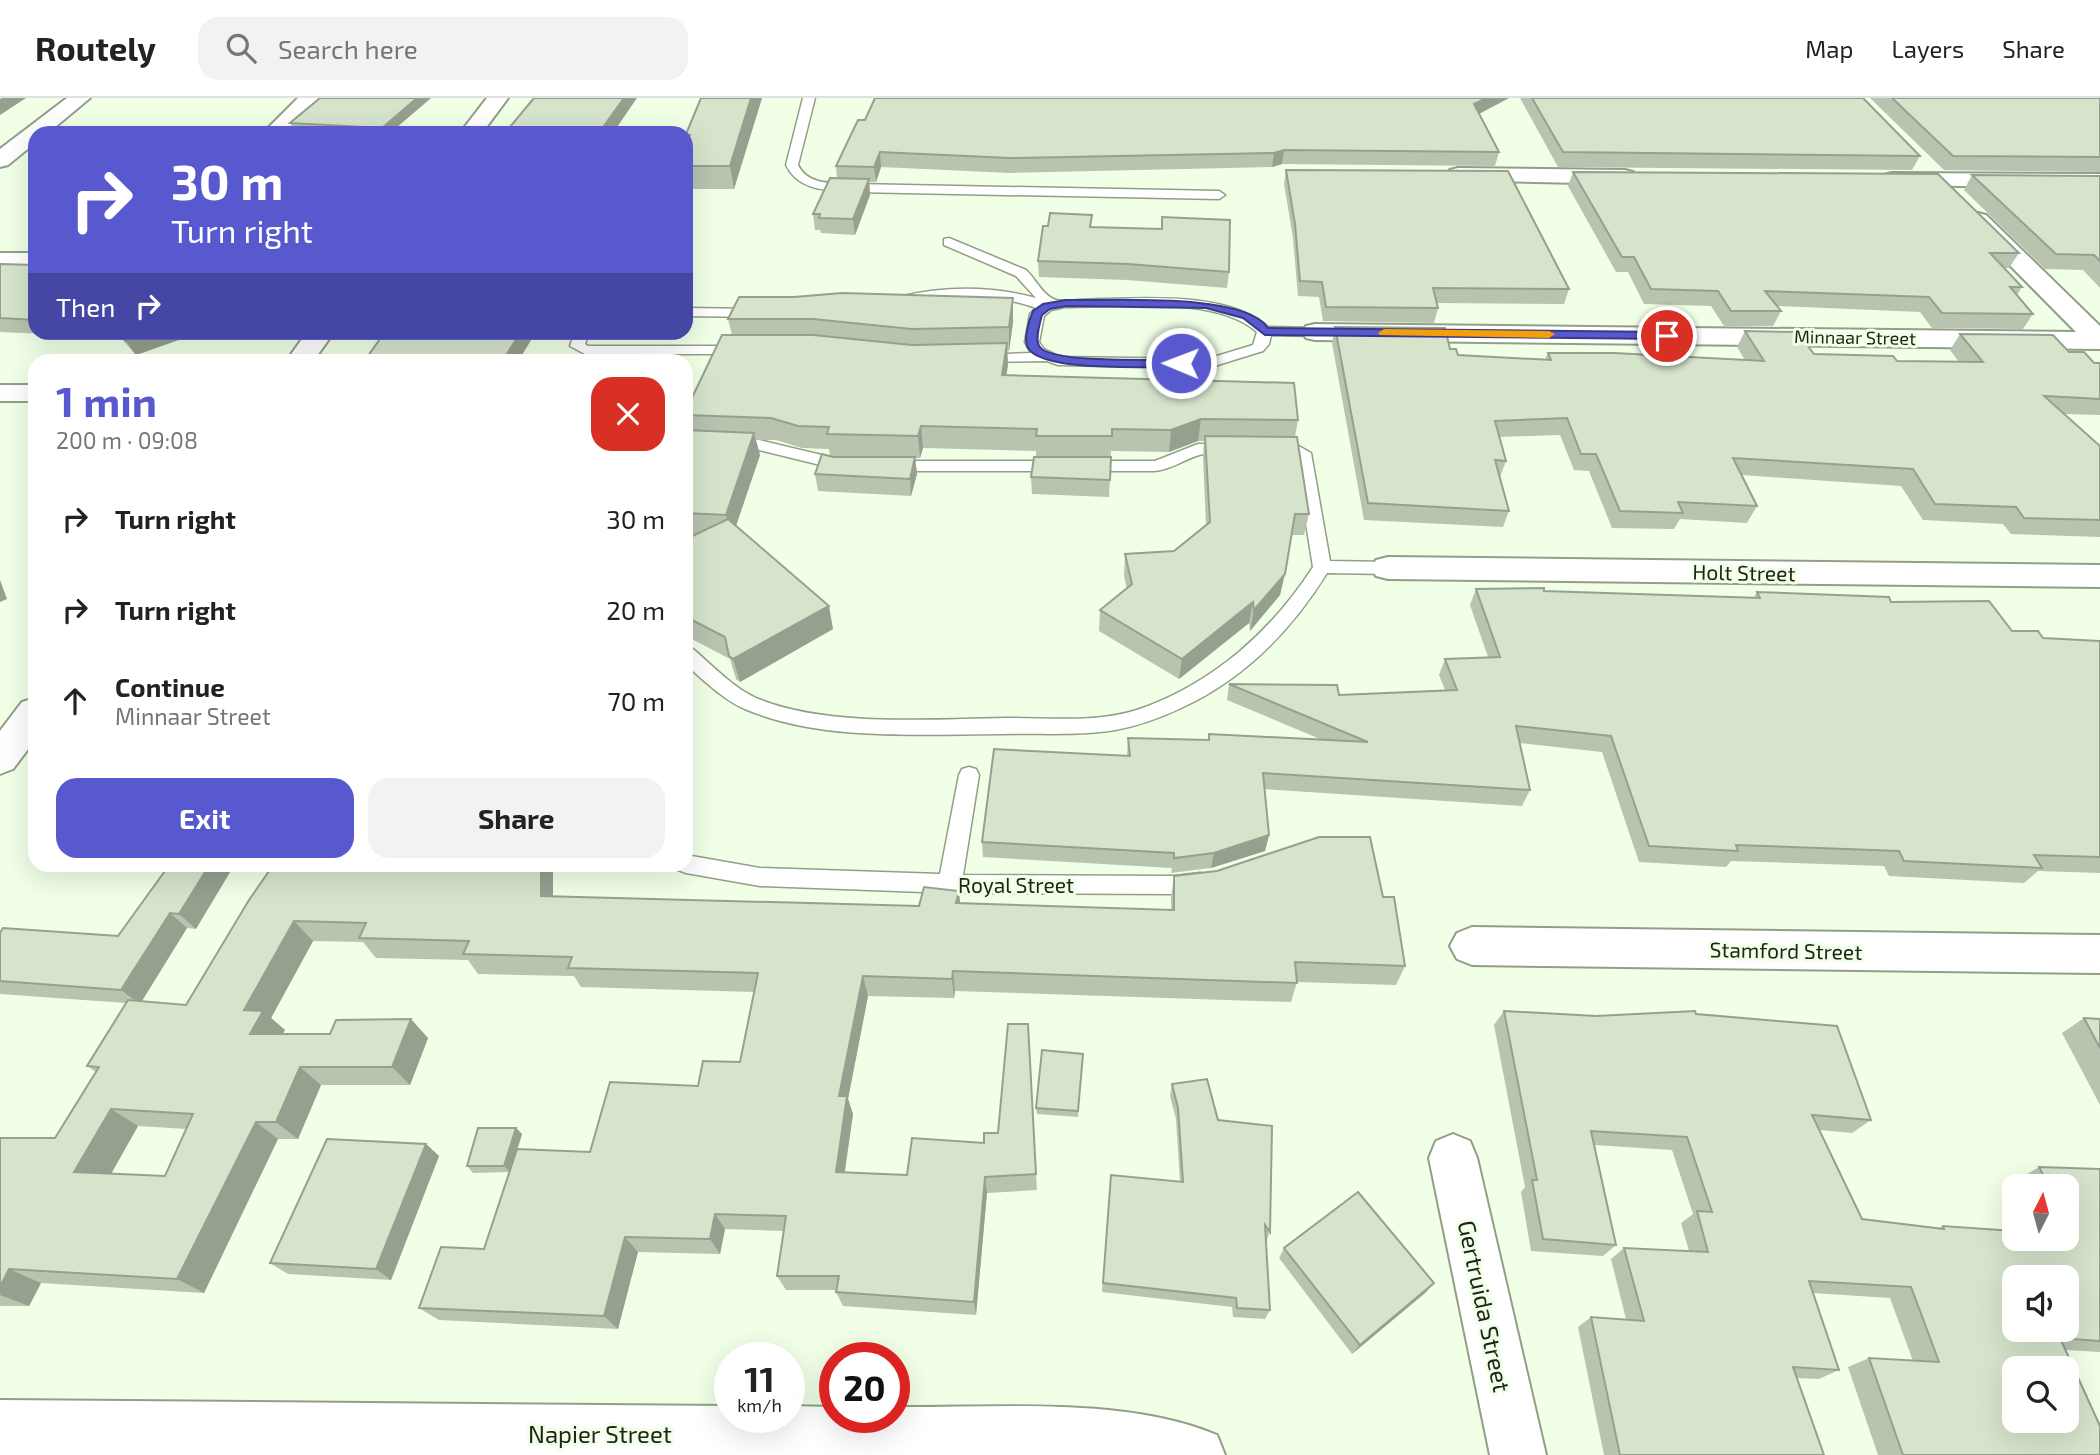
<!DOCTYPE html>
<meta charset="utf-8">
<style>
body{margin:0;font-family:"Exo 2",sans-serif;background:#f2f2f2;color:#222;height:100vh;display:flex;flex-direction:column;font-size:26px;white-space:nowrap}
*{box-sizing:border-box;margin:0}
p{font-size:23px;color:#767676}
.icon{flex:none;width:38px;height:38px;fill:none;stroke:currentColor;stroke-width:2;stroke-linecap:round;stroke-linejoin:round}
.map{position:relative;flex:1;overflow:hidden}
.sheet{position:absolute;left:28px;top:256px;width:665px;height:518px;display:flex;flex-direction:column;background:#fff;border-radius:21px;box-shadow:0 7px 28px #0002}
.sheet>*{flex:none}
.guide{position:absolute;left:28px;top:28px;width:665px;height:214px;border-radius:21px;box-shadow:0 7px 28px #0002;background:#5858cf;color:#fff;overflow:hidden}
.needle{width:46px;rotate:6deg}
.controls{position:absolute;left:2002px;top:1076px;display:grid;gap:14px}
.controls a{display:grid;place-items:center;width:77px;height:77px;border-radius:14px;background:#fff;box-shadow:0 7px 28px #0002;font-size:35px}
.speed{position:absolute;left:714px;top:1244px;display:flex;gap:14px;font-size:35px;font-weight:700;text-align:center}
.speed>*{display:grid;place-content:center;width:91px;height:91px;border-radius:50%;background:#fff;box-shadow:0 7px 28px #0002;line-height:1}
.speed small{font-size:18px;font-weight:400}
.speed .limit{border:10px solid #d22;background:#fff;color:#111}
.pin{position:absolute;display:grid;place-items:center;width:60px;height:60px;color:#fff;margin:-30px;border:4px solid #fff;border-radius:50%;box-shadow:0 2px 7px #0007}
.me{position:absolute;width:77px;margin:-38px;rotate:271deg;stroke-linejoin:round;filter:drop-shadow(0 0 5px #0008)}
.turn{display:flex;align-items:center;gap:24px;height:147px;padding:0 28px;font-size:32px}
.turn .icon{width:91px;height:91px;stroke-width:2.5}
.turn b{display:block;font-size:49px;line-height:60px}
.then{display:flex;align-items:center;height:66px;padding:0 28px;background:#0003;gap:14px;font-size:26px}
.round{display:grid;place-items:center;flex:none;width:74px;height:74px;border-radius:21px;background:#f2f2f2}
.overview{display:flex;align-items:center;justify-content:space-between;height:119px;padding:0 28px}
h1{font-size:42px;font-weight:700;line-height:52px;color:#5858cf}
.action{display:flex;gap:14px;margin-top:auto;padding:14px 28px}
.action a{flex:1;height:80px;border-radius:21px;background:#5858cf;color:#fff;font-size:28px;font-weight:700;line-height:80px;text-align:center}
.action a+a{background:#f2f2f2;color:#222}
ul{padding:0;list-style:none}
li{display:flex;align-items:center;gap:21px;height:91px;padding:0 28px}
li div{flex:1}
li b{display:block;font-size:26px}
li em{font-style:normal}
header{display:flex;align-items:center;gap:42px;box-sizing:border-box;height:98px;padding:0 35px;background:#fff;border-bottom:2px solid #e0e0e0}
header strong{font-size:33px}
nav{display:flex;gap:38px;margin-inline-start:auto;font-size:24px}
.search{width:490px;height:63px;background:#f2f2f2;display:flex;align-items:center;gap:18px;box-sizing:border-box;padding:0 24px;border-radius:21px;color:#767676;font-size:26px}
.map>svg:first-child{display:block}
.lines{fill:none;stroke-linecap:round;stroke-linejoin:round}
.lane-casing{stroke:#919f88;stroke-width:3}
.street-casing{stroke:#919f88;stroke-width:4}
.lane{fill:#fff;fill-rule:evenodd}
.street{fill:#fff;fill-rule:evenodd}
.wall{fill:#b8c4af;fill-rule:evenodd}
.shaded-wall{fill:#96a08f}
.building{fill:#d6e4cc;stroke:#96a08f;stroke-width:2;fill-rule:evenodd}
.route{fill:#5858cf;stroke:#393987;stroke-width:2}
.slow{fill:#f59e0b}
.labels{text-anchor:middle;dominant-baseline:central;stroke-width:6;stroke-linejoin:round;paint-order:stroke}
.far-street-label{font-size:18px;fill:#1f241b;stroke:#f0ffe6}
.street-label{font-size:21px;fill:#1f241b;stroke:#f0ffe6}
.near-street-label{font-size:24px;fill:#1f241b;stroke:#f0ffe6}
</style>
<header>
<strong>Routely</strong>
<div class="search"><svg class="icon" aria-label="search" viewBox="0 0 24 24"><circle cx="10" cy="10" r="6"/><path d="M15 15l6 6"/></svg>Search here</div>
<nav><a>Map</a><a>Layers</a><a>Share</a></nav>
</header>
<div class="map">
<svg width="2100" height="1357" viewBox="0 0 2100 1357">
<rect width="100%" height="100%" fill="#f0ffe6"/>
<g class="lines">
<defs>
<g id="lane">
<path d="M803,0H815L798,67C808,88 835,85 855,86L1219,93L1225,97L1219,101L855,94C829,92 799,94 786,67Z"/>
<path d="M949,140L1026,172C1036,181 1042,197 1056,202C1064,204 1089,201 1100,201C1149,200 1229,194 1268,229L1315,230L1322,234L1315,238L1271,237L1269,246L1263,253L1208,270L1058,267L1047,263L974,264L972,261L979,257L1031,255L1025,244L1030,216L1036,210C994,194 947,199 904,206L897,202L899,199C944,188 991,188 1036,200L1016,178L944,147V141ZM1065,209C1118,209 1216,197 1257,234L1253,247L1207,261L1060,259L1044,251L1039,244L1044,218L1051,212Z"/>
<path d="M686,210L757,211L764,215L757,219L686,218Z"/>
<path d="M575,234H589L585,246L588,248H744L751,252L744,256H585L570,248Z"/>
<path d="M686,341L759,342L851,364L853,368L845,373L759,352L686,351Z"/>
<path d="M1198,346H1230L1238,351C1228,361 1212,353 1199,357C1183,362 1172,371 1155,373H888L880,368L888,363H1155Z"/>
<path d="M1273,346L1297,347L1311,355L1330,463L1388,464L1397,470L1388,476L1327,475C1291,533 1244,581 1181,610C1160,620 1138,628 1115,632C1079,638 1041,635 1004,636C922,636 821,644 745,611C723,602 704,582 686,567V549L693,551C713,568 735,592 761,602C831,629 934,621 1008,620C1051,620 1099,625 1140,611C1213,585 1271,534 1313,469L1295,357L1267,354L1265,351Z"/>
<path d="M969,669L976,671L979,677L963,777L1175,778L1200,775L1208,777L1211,784L1208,791L1175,796L950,795L760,788L686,775L678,772L675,766H686V757L760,770L940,776L959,677L962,671Z"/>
</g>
<g id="street">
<path d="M67,0H90L48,35H35V45L8,67L0,69V51Z"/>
<path d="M298,0H320L286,35H263Z"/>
<path d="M487,0H508L482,35H460Z"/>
<path d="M1458,70L1625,72L1633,74L1636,79L1633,84L1625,86L1450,82L1447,77L1450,72Z"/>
<path d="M1892,75L2100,76V90L1884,87L1881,82L1884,77Z"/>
<path d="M1978,115L1986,117L2100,228V251L1315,242L1306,240L1302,234L1306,228L1315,226L2076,234L1970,127L1966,122L1970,117Z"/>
<rect x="0" y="155" width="35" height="14"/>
<path d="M307,234H334L314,262H287Z"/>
<rect x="0" y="287" width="35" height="16"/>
<path d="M1388,459L2100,467V489L1388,481L1376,478L1372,470L1376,462Z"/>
<path d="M35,600V642L13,671L0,676V633L22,604Z"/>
<path d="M1472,829L2100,837V875L1472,867L1457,861L1450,848L1457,835Z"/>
<path d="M1453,1036L1470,1043L1477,1060L1546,1357H1490L1429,1060L1436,1043Z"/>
<path d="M0,1302L730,1308V1320H789V1308L835,1309V1320H894V1309C995,1310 1124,1298 1217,1337L1225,1357H0Z"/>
</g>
</defs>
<!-- lane casing -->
<use href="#lane" class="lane-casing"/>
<!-- street casing -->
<use href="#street" class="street-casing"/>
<!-- lane -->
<use href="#lane" class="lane"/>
<!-- street -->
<use href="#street" class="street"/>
</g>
<!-- wall -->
<g class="wall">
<path d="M431,0L390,35L295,34L290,25Z"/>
<path d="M701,0H762L734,91H686V47L688,43L686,36Z"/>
<path d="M1509,0L1479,16L1499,54L1495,68L1282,66L1272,69L1010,75L881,69L876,84H869L870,97L855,137L821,135L820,132H815L813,116L837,80L836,68L858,22Z"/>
<path d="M1520,0H1863L1920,58L1912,72L1558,69Z"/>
<path d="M1870,0H2100V74L1944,72Z"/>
<path d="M1286,72L1569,191L1564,206L1437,205L1438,210L1434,225L1323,223L1319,199L1298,198L1293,140L1284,86Z"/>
<path d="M1573,74L2019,155L2009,170H2004L2022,189L2017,197L2033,216L2023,231L1932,230L1920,214L1777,208L1781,213L1773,228H1724L1711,208L1644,206L1628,174H1616L1568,88Z"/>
<path d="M1972,77L2100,78V190L2083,172L2045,171L1964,92Z"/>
<path d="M1091,129L1229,174L1227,190L1127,182L1039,179L1038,163Z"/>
<path d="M0,166L35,167V234H201L136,257L120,239L0,234Z"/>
<path d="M1013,200V224L1009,253H1007L1008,267L1006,277L1298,322L1295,339L1309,416L1304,437H1291L1280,497L1250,533L1249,525L1179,581L1099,533L1100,512L1127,491L1124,478L1125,456L1174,453L1206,427L1203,359L1204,343H1198L1169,354L1111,353L1109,399L1032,396L1031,379L1036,359V353L923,350L920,360H915L917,376L911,398L818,393L815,376L830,358L829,351L802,350L776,342H756L760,357L736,427L833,531L740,584L736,581L730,561L686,538V441L694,437H686V305L689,306L732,237L728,221Z"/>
<path d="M1335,229L1450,251L1458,257L1545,261L1548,255L1745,262L1737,249L1745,233L1814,256L1897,263L1959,264L1950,252L1960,236L2069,254L2094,265H2100V317L2064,316L2100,348V439L2011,436L2003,426L1923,422L1901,388L1742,377L1757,408L1747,425L1680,421L1674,431L1612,430L1589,373L1574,372L1560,337L1499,339L1506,363L1500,379L1509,413L1503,429L1364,422L1332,245Z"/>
<path d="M1476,491L1754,499L1757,494L1891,504L2043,540L2100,543V775L2038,773L2024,785L1889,778L1884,768L1731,763L1726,769L1639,764L1602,654L1520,645L1530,692L1522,708L1264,691L1269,737L1265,753L1211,770L1171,775L1172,770L983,759L982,744L1127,658L1128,640L1208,642L1209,636L1320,641L1227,602L1229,586L1339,597L1445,592L1439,577L1445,561L1488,559L1470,507Z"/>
<path d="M170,766L196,831L187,830L142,903L186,907L274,766H592L591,771L553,772V798L919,808L960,805L1171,812V799L1174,778L1383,799L1405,868L1396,887L1297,884L1291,904L955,893L954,900L868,898L848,1001L853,1016L845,1074L907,1077L1036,1076L1037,1092L987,1095L976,1217L843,1208L836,1194V1192H786L777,1178L784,1133L725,1131L720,1156L638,1154L618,1231L439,1222L419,1210L484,1151L510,1074L473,1075L467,1068L516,1030L522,1036L516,1056L590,1054L698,988L740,964L754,894L581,889L574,878L478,876L468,862L376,860L363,844L313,843L271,920L285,932L282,936L428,940L410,987H321L298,1041H278L204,1195L41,1185L29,1208H0V1040H55L96,974L87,968L126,905L0,896V835L118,838ZM138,1028L187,1031L165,1078L111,1076Z"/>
<path d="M1504,913L1596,918L1696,916L1871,1022L1852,1035L1820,1032L1862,1121L1939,1130L1943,1128L2067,1141V1088H2020L2017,1082L2039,1069L2100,1071V1254L2066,1252L2100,1357H1878L1848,1269L1869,1260L1913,1263L1890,1200L1813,1195L1839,1272L1819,1281L1796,1280L1824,1357H1604L1578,1229L1591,1219L1626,1221L1611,1161L1624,1150L1689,1153L1681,1125L1693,1116L1672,1052L1594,1047L1616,1147L1603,1158L1531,1153L1521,1094L1525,1089L1494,927Z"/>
<path d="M2084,920L2100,921V1007L2062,935Z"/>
<path d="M1083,956L1078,1019L1037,1016L1036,1010Z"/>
<path d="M1172,986L1218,1022L1270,1134L1266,1144L1270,1212L1265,1221L1233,1219L1232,1209L1102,1194L1110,1088L1180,1084L1176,1021L1170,998Z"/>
<path d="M426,1046L439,1058L391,1182L288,1176L270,1165Z"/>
<path d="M1284,1150L1434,1185L1425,1195L1352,1256L1279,1160Z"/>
</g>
<!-- shaded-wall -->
<g class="shaded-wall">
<path d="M2,0H26L0,17V1Z"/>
<path d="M417,0H431L390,35H384L382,30Z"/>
<path d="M624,0H637L613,35L601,32Z"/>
<path d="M751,0H762L734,91L730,68Z"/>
<path d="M1486,0H1509L1471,20L1474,6Z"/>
<path d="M1284,52L1282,66L1272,69L1274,55Z"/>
<path d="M880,54L881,69L876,84L874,69Z"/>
<path d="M869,81L870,97L855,137L853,121Z"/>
<path d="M1013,200V224L1009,253V229Z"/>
<path d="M151,234H201L136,257L126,243Z"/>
<path d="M521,234H536L519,262H503Z"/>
<path d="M1007,245L1008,267L1003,299L1002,277Z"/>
<path d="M1201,321L1198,343L1169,354L1171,332Z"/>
<path d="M921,328L923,350L920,360L918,338Z"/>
<path d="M754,335L760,357L732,440L726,417Z"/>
<path d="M915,359L917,376L911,398L910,381Z"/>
<path d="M1285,476L1280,497L1250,533L1254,512Z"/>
<path d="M0,482L7,501L0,504Z"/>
<path d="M1253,504L1249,525L1179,581L1182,561Z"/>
<path d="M829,508L833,531L740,584L733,561Z"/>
<path d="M1269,737L1265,753L1211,770L1214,755Z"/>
<path d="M210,766H235L196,831L179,816Z"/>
<path d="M541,766H550L553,772V818L541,798Z"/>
<path d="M959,793L961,814L956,805Z"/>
<path d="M170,815L187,830L140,906L121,892Z"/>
<path d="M294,823L313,843L271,920L285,932L272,955L250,936L244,912Z"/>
<path d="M953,873L955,893L954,900L952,881Z"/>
<path d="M863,878L868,898L848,1001L853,1016L842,1090L836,1074L839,998Z"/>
<path d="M411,921L428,940L410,987L392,969Z"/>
<path d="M300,969L321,987L298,1041L276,1024Z"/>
<path d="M111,1011L138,1028L103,1090L74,1074Z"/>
<path d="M256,1024L278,1041L204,1195L177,1181Z"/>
<path d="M516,1030L522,1036L510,1074L504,1068Z"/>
<path d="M426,1046L439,1058L391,1182L376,1171Z"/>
<path d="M985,1079L987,1095L976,1217L974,1204Z"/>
<path d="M715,1116L725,1131L720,1156L710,1141Z"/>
<path d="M625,1139L638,1154L618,1231L604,1218Z"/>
<path d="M9,1171L41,1185L29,1208L0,1197V1189Z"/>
<path d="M1434,1185L1425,1195L1352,1256L1360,1247Z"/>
</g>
<!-- building -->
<g class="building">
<path d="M320,0H417L382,30L290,25Z"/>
<path d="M534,0H624L601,32L635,33L634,35H505Z"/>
<path d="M701,0H751L730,68H686V47L690,37L686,36Z"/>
<path d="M875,0H1486L1474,6L1499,54L1284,52L1274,55L1010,60L880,54L874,69L836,68L858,22H865Z"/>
<path d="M1532,0H1863L1920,58L1563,54Z"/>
<path d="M1892,0H2100V59L1953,58Z"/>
<path d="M1286,72L1508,73L1569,191L1433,190L1438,210L1326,209L1322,184L1300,183L1295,126Z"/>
<path d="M1573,74L1938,76L2019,155H1990L2022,189H2010L2033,216L1942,215L1929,199L1765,193L1781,213H1731L1718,193L1651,191L1634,159H1622Z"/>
<path d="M1972,77L2100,78V163L2094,157L2056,156Z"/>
<path d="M830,80L869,81L853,121L819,120L820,116H813Z"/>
<path d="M1050,115L1092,117L1090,129L1162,131V119L1230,122L1229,174L1128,166L1038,163L1043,128H1048Z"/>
<path d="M0,166L35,167V222L0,220Z"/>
<path d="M842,195L1013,200L1009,229L912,231L813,221H728L739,199H794Z"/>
<path d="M1335,229L1445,230L1450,251H1456L1458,257L1551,262L1548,255H1614L1764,263L1745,233L1797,234L1814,256L1893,258L1897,263L1983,264L1960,236L2053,237L2069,254H2084L2094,265H2100V301L2044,298L2100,348V422L2024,420L2016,409L1935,406L1913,371L1733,360L1757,408L1678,404L1683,415L1620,413L1596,356H1581L1567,320L1495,323L1506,363L1495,362L1509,413L1368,405Z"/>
<path d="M119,234H151L126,243Z"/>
<path d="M385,234H521L503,262H365Z"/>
<path d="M722,237H813L912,247L1007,245L1002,277L1294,285L1298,322L1201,321L1171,332L1112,331V338H1036L1037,331L921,328L918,338L827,336L829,329L798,328L771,320L686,317V305L689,306Z"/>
<path d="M686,332L754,335L726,417L686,415Z"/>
<path d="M1205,338L1297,339L1309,416H1295L1285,476L1254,512L1253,504L1182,561L1100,512L1132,486L1125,456L1174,453L1210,424Z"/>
<path d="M822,356L833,359H915L910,381L815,376Z"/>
<path d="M1034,359H1111L1110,382L1031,379Z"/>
<path d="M728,421L829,508L733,561L729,558L725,539L686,519V441Z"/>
<path d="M1544,490V493L1760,500L1757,494L1889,499L1891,504L1989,503L2012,533H2038L2043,540L2100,543V759L2034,757L2042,770L1904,763L1899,753L1736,747L1738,753L1649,748L1611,638L1516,628L1530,692L1263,675L1269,737L1214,755L1174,760V755L982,744L994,651L1130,658L1128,640L1209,642V636L1368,644L1229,586L1337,587L1339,597L1457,592L1445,561L1500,559L1476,491Z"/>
<path d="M1319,739H1370L1383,799H1394L1405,868L1295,864L1297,885L953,873L952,881L863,878L839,998H847L836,1074L907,1077L912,1040L984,1045V1035H998L1008,926H1028L1036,1076L985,1079L974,1204L836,1194L839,1178H777L786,1118L715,1116L710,1141L625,1139L604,1218L419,1210L441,1149L484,1151L517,1051L590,1054L610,984L698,988L703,963L740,964L758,875L568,870L572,859L463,856L469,843L359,840L366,825L294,823L244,912L263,913L250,936H330L336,922L411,921L392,969H300L276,1024H256L177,1181L9,1171L0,1189V1040H55L99,969L87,968L128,902L186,907L249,802L274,766H541V798L919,808L924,789L959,793L956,805L1174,812V778L1217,773ZM111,1011L193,1016L165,1078L74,1074Z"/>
<path d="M170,766H210L179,816L170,815L121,892L0,883V835L3,830L118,838Z"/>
<path d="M1504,913L1596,918L1695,913L1696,916L1837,928L1871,1022L1812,1017L1862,1121L1944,1131L1943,1128L2014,1133V1141H2067V1137L2073,1138L2067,1124V1088H2049L2039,1069L2100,1071V1243L2060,1240L2100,1328V1357H1903L1869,1260L1939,1264L1911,1189L1809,1183L1839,1272L1793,1269L1824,1357H1620L1591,1219L1644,1223L1624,1150L1708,1154L1697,1113L1712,1114L1687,1039L1591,1033L1616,1147L1543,1141L1532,1082H1537ZM2014,1180H2067V1232H2014ZM2014,1270H2067V1323H2014Z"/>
<path d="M2084,920L2100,921V950Z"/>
<path d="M1042,952L1083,956L1078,1013L1036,1010Z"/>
<path d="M1207,981L1218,1022L1272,1028L1270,1134L1265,1127L1270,1212L1237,1210L1236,1200L1103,1185L1111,1077L1183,1084L1178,1010L1172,986Z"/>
<path d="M478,1030H516L504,1068H467Z"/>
<path d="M327,1041L426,1046L376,1171L270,1165Z"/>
<path d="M1358,1094L1434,1185L1360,1247L1284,1150Z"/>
</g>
<!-- route -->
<path class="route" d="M1066,202C1108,203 1245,194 1268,230L1667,234L1672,238L1667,241L1265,237L1243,220L1206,210L1066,208L1050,211L1042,217C1040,225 1034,243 1040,249C1053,266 1156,261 1181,262L1187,265L1181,269C1152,268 1043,275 1028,250C1023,242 1029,222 1033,213L1043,206Z"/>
<!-- slow -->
<path class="slow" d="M1384,231L1549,233L1555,236L1549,240L1380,237L1378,235Z"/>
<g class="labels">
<!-- far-street labels -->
<g class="far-street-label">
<text transform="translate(1855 239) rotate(1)">Minnaar Street</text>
</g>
<!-- street labels -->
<g class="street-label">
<text transform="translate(1744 474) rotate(1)">Holt Street</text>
<text x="1016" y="786">Royal Street</text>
<text transform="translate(1786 852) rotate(1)">Stamford Street</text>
</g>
<!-- near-street labels -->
<g class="near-street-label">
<text transform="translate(1485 1208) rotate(78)">Gertruida Street</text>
<text x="600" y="1335">Napier Street</text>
</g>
</g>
</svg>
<div class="controls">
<a><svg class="needle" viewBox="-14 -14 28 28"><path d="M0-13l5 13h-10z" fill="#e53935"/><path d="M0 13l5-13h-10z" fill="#767676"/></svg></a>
<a><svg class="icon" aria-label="sound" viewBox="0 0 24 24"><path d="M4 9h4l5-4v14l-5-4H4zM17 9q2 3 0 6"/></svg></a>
<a><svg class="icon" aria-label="search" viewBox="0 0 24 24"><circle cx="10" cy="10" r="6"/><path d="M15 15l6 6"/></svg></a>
</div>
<div class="speed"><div>11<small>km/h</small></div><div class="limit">20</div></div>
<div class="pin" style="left:1667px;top:238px;background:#d93025"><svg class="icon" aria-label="arrive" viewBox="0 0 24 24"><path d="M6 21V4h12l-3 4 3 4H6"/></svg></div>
<svg class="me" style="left:1181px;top:265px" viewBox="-20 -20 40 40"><circle r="17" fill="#5858cf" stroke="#fff" stroke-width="3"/><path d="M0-11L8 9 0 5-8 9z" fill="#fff"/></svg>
<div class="guide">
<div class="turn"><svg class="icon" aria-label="right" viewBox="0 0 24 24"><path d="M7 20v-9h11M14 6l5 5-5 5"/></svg><div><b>30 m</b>Turn right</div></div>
<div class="then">Then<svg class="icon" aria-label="right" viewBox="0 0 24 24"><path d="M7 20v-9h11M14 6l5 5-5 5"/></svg></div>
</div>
<section class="sheet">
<div class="overview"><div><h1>1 min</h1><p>200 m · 09:08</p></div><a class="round" style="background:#d93025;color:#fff"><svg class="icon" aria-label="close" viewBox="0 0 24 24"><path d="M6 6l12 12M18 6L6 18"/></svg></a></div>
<ul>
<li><svg class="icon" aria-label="right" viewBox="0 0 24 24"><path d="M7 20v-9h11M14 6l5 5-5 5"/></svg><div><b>Turn right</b></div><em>30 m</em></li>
<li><svg class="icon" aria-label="right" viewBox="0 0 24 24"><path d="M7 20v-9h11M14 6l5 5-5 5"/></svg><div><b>Turn right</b></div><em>20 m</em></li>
<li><svg class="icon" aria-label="ahead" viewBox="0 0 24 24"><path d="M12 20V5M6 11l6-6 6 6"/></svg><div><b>Continue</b><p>Minnaar Street</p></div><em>70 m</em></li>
</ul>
<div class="action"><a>Exit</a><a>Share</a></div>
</section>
</div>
